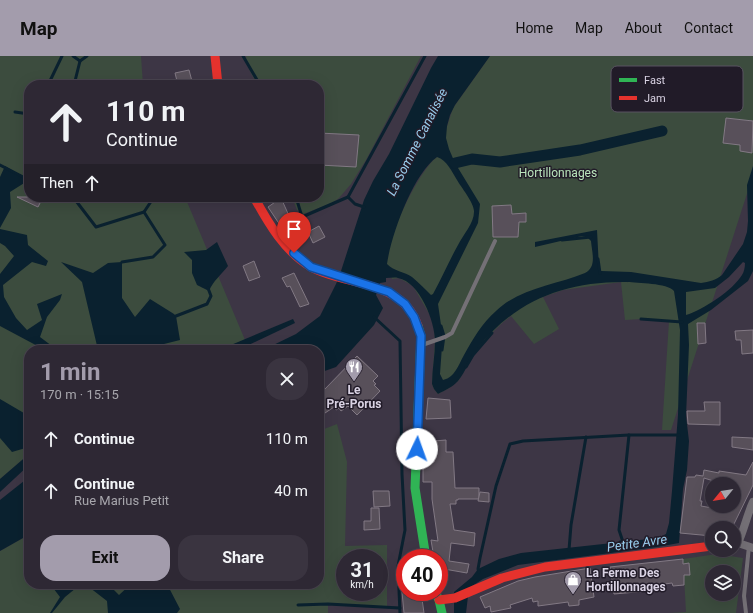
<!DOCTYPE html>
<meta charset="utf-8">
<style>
body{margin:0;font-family:Roboto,sans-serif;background:#3a3440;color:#f1f3f6;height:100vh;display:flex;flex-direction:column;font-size:15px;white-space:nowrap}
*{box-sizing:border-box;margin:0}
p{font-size:13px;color:#a7a6ac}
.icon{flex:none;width:22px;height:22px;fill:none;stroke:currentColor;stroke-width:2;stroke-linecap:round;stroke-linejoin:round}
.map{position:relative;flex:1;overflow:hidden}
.details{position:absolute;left:24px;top:289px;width:300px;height:244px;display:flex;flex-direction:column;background:#2e2834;border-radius:16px;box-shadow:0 4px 16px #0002,0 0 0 1px #49444f}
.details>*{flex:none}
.banner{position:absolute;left:24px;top:24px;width:300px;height:122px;border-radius:16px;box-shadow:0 4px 16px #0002,0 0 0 1px #49444f;background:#2e2834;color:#f1f3f6;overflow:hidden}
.needle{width:26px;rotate:240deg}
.tools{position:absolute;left:705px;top:421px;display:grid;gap:8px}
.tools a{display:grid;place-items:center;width:36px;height:36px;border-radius:50%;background:#2e2834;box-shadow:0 4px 16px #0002,0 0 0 1px #49444f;font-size:20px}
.speed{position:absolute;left:336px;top:493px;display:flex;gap:8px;font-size:20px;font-weight:700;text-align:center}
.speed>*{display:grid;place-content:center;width:52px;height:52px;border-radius:50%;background:#2e2834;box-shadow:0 4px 16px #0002,0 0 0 1px #49444f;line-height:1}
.speed small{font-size:10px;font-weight:400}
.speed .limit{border:6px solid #d22;background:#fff;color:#111}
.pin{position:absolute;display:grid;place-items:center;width:34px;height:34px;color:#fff;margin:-41px -17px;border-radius:50% 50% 50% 0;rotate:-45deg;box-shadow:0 0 4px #0007}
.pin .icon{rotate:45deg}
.me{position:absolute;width:44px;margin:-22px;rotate:3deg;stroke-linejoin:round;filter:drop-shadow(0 0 3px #0008)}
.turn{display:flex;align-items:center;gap:14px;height:84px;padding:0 16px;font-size:18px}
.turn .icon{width:52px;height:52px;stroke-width:2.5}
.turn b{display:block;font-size:28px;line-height:34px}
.then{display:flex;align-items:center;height:38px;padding:0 16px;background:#0003;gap:8px;font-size:15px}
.round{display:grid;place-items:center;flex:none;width:42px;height:42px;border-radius:16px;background:#3a3440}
.overview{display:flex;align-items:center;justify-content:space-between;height:68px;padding:0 16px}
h1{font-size:24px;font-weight:700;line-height:30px;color:#a39cac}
.action{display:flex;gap:8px;margin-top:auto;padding:8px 16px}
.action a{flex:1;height:46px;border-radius:16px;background:#a39cac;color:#111;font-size:16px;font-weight:700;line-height:46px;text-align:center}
.action a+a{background:#3a3440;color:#f1f3f6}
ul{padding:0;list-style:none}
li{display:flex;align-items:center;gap:12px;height:52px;padding:0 16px}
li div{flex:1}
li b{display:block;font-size:15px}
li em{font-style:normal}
header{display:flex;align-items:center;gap:24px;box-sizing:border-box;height:56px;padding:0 20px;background:#a39cac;color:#111}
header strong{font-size:19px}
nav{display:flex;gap:22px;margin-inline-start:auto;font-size:14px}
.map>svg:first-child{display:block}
.green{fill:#3c4c3e;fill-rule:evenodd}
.water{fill:#0a212f;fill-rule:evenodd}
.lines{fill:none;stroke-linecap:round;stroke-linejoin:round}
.stream{stroke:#0a212f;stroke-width:3}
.canal{stroke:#0a212f;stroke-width:11}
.building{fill:#58505a;stroke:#827984;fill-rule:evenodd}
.lane{stroke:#747076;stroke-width:4}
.street{stroke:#747076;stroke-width:8}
.fast{stroke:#30b455;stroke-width:9}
.jam{stroke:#e5322d;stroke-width:9}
.route-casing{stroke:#114b97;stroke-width:10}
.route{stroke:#1a73e8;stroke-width:7}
.labels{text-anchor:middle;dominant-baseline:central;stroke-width:3;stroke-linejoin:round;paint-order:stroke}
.park-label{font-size:12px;fill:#bae5bc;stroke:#211b28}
.poi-label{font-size:12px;font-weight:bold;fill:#dad3e4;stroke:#211b28}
.water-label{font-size:13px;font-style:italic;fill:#98cded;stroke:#211b28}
.key{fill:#211b28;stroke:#585260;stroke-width:1}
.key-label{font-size:11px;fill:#dad3e4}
</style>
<header>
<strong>Map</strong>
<nav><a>Home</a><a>Map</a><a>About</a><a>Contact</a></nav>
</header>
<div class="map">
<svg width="753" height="557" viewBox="0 0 753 557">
<rect width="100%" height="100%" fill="#3d3645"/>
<!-- green -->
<g class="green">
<path d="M0,0H141L143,29H29V141H185L245,284L219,294H29V398L0,423Z"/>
<path d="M246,0H421L366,104L351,128L339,142L332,147L303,158L297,154L292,141H319V29H259C252,21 247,11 246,0Z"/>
<path d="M490,0H753V119L671,374H662L669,265L641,263L625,264L621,226L563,234L543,241L559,273L534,288L511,260C488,277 472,300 459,324L449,332L438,338L434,333L432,328L435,284L434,270L431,261L413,230L399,222L392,223C391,218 387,213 387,208C385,185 419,114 437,101L453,52Z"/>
<path d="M337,368L347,406L345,490L387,489V552L328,548V557H0V495L23,482L29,477V528H319V375ZM345,502H379V536H345Z"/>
<path d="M717,498L743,502L736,557H670L686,556L683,503ZM712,516H734V538H712Z"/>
</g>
<!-- water -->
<g class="water">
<path d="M438,0H490L455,49L450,59L447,70L446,82L449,93L455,107L480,148L478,167L438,248L442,276V290L440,318L443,324C446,323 449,322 451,320C457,315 460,306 464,299C473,283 482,267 496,255C520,232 556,229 585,217C597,211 592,197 591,185L587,181L582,180L535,191V186L597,174L599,212L601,215L631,216L701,227C709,226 716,224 722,219L743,188L747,176L748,165L747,129L753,110V215L748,225L711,254L688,268L689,289L686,360L689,385L687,414L683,433L679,487L657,491L518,509L483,523L469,532L466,557H454V536L472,521L478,513L499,503L521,497L658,482L666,478L669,467L672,435L678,359L680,274L674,235C667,227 638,227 627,226C566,225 515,244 477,293C470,303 466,315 458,325C453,331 445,334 438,338L434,333L432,328C432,314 435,299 435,285C435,266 420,226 398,222C395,221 390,222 386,222V226L380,227L376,239L383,252L374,269L336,311L319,317V294H263L296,278L320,260L336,228L341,215L364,144L373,125L389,98L431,12ZM437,101C447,104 452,116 457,124C461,131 475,148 474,156C474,167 463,179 458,189C449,205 442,222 433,238L431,239C425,233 419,227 412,221C405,216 393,215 387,208C391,179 413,118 437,101ZM743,206L745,207C745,211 744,216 742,219C733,234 703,254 686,259V236L715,232L729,221Z"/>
<path d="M5,110L29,124L10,136L11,152L0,172V121Z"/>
<path d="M0,173L27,179L28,189L48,205L46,210L32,206L3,229L4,241L16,262L27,274L42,264L37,248L62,238L60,244L47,261L40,281L56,293L55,294H45L0,270V218L14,200L5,190L0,187Z"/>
<path d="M217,186L228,210C221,219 213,225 209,235L197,229L192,217V204L184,196L206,194Z"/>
<path d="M61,206L93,217L108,207L122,206V242L135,261L150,243L174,258L176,260L180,284L152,291L146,294H98L82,226Z"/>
<path d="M293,263L295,267L238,294H219Z"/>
<path d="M0,343L29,360V391L12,396L0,382Z"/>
<path d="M29,398V409L0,436V423Z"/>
<path d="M29,421V477L23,482L0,495V444Z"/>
<path d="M50,528H81L65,541L52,557H50L60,541Z"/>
<path d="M85,528H108L119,539L131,528H167L180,553L177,557H108L107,545Z"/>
</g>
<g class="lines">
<!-- stream -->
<g class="stream">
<path d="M73,0L80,5L74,29"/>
<path d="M243,0L260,29"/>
<path d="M80,5L87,0"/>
<path d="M48,29L62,0"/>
<path d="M15,56L29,58"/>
<path d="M0,109L29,124"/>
<path d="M73,141L96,171L144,156"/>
<path d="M296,141L302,161L348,141L355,148L364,151"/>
<path d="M348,141L425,0"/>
<path d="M562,184L591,181"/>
<path d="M598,203L600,217"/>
<path d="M122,206L153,201L165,189L144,156L154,141"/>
<path d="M176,260L207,248L211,240L208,232"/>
<path d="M374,261L400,285L402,418L405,474L398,510L400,557"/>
<path d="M641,263L682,266"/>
<path d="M441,270L444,280L442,294"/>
<path d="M466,311L473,299L492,277"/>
<path d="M620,486H623L619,474L629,379"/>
<path d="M569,494L571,469L586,381"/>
<path d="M479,516L478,513L480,502L496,430L510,388L523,385L629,379H679"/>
<path d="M298,549L328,548L400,552"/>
</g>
<!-- canal -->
<path class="canal" d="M455,107L472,103L500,106L580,94L662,75"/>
</g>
<!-- building -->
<g class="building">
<path d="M189,14L193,29H178L175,17Z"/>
<path d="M726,62L753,65L752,97L740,95V89L723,87Z"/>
<path d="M319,77L359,79L356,111L319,109Z"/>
<path d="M17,141H43L38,151Z"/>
<path d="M281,142L290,162L280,169L268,151Z"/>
<path d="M511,149L512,158L526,157V166H519L518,181H493L492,150Z"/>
<path d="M319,170L325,181L313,187L308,176Z"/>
<path d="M254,205L260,221L249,225L243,210Z"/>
<path d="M294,217L309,248L300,251L290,230L287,231L282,222Z"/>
<path d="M697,267H705L706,287L698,288Z"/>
<path d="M753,274V297L742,298L741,284H736L735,275Z"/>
<path d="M357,300L378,320L373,325L376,328L374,329L380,335L357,359L348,350L341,355L339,352L336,354L334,351L319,361V337L324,334Z"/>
<path d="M428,342L450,344L451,362L426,363Z"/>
<path d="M704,346H720V369L688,368L687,355H705Z"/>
<path d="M732,381L753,382V394L732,391Z"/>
<path d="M446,384V396H453L455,432H479V443H458V444H456V448H450L454,474L475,477L474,490L451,487L449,505L469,508L467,517L444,513V511H439V502H434L431,484L438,485L432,443V426H423V412L430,409V406H434V385Z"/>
<path d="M753,406V429L732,472H712V480L680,477L687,421H695L696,419L703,420L704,414L719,417V415L746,419ZM704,422L723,428H738L734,436V450H718V453L701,450L702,445H700Z"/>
<path d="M373,435H389L390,450L374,451Z"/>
<path d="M480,436L489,437V446L478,445Z"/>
<path d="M371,452H379L380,473L364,474V465H371Z"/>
<path d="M683,503V508L689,507L690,519H684V529L673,530L672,527L650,530L648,535L614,538L610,511Z"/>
<path d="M590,512L594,541L579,544V549L569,550L568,546L538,550V545L533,546L532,542L510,549L511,552L491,556L490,550L485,552L480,541L518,525L535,521Z"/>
<path d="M402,536H421L424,557H404Z"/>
</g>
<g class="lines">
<!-- lane -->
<g class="lane">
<path d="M422,289L445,281L452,277L495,185"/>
<path d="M746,557L744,540L749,490"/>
</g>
<!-- street -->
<g class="street">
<path d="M734,487H738L753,492"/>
<path d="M738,487C744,474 747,459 753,446"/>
</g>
<!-- fast -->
<g class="fast">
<path d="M418,270L421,280L415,432L426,502"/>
<path d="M435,536L439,544L442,557"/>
</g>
<!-- jam -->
<g class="jam">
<path d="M215,0L218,29"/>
<path d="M254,141C268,167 285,196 311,211C348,231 402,223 418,270"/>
<path d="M439,544L455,542L502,522L545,511L712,490"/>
</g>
</g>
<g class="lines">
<defs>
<path id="route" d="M294,197L311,211L389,236L405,248L414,261L421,280L417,393"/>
</defs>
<!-- route casing -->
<use href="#route" class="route-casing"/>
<!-- route -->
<use href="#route" class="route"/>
</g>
<!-- icons -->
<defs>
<symbol id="restaurant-pin" viewBox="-11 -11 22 30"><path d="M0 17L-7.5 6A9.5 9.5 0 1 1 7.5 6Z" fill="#a39cac" stroke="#211b28"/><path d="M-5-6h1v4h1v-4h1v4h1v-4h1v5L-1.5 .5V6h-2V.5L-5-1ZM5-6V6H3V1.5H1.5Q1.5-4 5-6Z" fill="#fff"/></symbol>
<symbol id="shop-pin" viewBox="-11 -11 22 30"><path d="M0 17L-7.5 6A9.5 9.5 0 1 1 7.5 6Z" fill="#a39cac" stroke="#211b28"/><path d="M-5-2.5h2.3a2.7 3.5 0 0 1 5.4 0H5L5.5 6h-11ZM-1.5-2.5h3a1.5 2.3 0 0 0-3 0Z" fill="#fff"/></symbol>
</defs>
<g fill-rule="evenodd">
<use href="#restaurant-pin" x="344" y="301" width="20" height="27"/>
<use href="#shop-pin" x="563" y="514" width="20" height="27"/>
</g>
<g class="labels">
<!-- park labels -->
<g class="park-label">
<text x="558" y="117">Hortillonnages</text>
</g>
<!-- poi labels -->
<g class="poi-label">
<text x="354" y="334">Le<tspan x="354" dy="14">Pré-Porus</tspan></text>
<text x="586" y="517" text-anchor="start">La Ferme Des<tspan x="586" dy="14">Hortillonnages</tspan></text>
</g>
<!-- water labels -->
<g class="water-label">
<text transform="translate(417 86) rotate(-63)">La Somme Canalisée</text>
<text transform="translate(637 487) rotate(-8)">Petite Avre</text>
</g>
</g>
<!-- legend -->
<rect x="611" y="10" width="132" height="46" rx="6" class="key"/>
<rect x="619" y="22" width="18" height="4" fill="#30b455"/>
<rect x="619" y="40" width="18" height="4" fill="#e5322d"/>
<g class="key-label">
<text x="644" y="28">Fast</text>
<text x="644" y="46">Jam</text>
</g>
</svg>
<div class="tools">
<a><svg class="needle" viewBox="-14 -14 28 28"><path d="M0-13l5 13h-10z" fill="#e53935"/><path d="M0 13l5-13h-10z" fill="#a7a6ac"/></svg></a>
<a><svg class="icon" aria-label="search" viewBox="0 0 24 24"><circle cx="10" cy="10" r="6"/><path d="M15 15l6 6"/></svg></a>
<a><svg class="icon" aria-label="layers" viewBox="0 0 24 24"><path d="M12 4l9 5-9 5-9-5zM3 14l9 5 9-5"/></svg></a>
</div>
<div class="speed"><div>31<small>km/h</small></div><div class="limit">40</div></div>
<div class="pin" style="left:294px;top:197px;background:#d93025"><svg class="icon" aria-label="arrive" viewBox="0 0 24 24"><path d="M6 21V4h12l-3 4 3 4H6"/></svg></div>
<svg class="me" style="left:417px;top:393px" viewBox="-20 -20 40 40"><circle r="19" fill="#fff"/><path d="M0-13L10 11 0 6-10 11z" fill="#1a73e8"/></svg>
<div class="banner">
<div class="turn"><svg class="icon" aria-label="ahead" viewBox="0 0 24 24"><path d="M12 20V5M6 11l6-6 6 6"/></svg><div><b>110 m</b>Continue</div></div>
<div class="then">Then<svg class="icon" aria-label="ahead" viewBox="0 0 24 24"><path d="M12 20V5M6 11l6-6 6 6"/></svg></div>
</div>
<section class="details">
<div class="overview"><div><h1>1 min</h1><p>170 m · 15:15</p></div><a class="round"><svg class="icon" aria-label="close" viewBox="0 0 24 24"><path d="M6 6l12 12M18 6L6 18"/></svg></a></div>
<ul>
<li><svg class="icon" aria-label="ahead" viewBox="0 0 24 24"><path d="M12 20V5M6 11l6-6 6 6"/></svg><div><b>Continue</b></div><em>110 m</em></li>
<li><svg class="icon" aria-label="ahead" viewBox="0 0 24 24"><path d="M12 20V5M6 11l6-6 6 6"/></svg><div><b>Continue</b><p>Rue Marius Petit</p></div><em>40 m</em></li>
</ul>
<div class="action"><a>Exit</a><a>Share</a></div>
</section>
</div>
